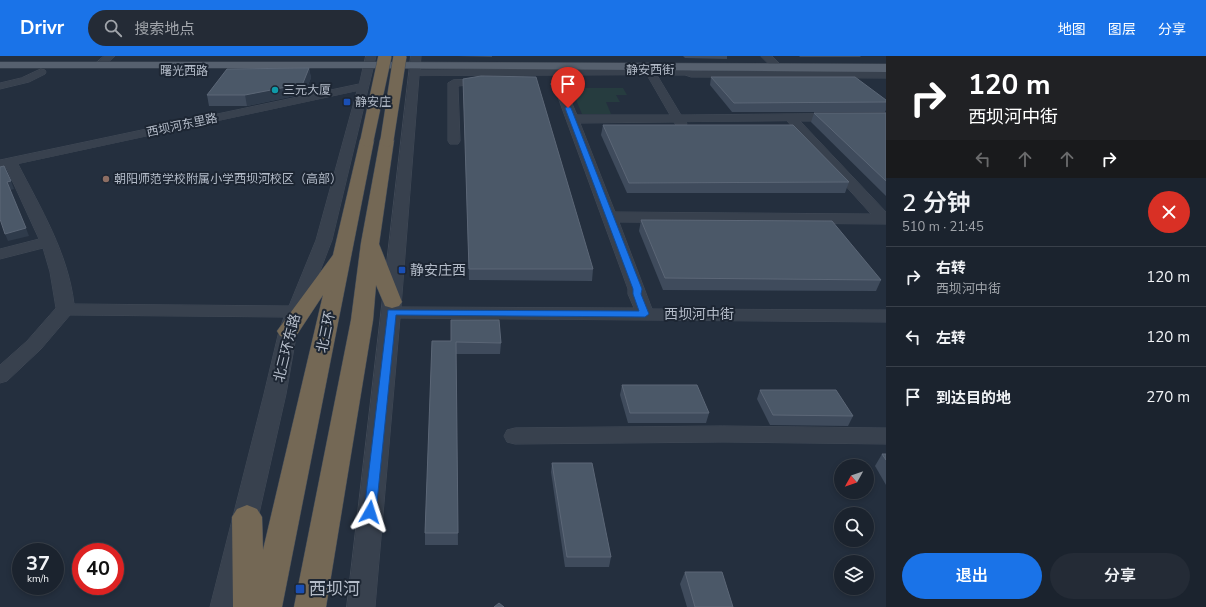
<!DOCTYPE html>
<html lang="zh">
<meta charset="utf-8">
<style>
body{margin:0;font-family:"Nunito Sans","Noto Sans SC",sans-serif;background:#242b36;color:#f1f3f6;height:100vh;display:flex;flex-direction:column;font-size:15px;white-space:nowrap}
*{box-sizing:border-box;margin:0}
p{font-size:13px;color:#a0a4aa}
.icon{flex:none;width:22px;height:22px;fill:none;stroke:currentColor;stroke-width:2;stroke-linecap:round;stroke-linejoin:round}
.map{position:relative;flex:1;overflow:hidden}
.drawer{display:flex;flex-direction:column;background:#1b232e;width:320px}
.drawer>*{flex:none}
.banner{background:#202124;color:#fff;overflow:hidden}
.needle{width:26px;rotate:230deg}
.buttons{position:absolute;left:834px;top:403px;display:grid;gap:8px}
.buttons a{display:grid;place-items:center;width:40px;height:40px;border-radius:50%;background:#1b232e;box-shadow:0 2px 6px #0003,0 0 0 1px #39404a;font-size:20px}
.speed{position:absolute;left:12px;top:487px;display:flex;gap:8px;font-size:20px;font-weight:700;text-align:center}
.speed>*{display:grid;place-content:center;width:52px;height:52px;border-radius:50%;background:#1b232e;box-shadow:0 2px 6px #0003,0 0 0 1px #39404a;line-height:1}
.speed small{font-size:10px;font-weight:400}
.speed .limit{border:6px solid #d22;background:#fff;color:#111}
.pin{position:absolute;display:grid;place-items:center;width:34px;height:34px;color:#fff;margin:-41px -17px;border-radius:50% 50% 50% 0;rotate:-45deg;box-shadow:0 0 4px #0007}
.pin .icon{rotate:45deg}
.me{position:absolute;width:44px;margin:-22px;rotate:6deg;stroke-linejoin:round;filter:drop-shadow(0 0 3px #0008)}
.turn{display:flex;align-items:center;gap:14px;height:84px;padding:0 16px;font-size:18px}
.turn .icon{width:52px;height:52px;stroke-width:2.5}
.turn b{display:block;font-size:28px;line-height:34px}
.lanes{display:flex;align-items:center;height:38px;padding:0 16px;background:#0003;justify-content:center;gap:20px;direction:ltr}
.lanes .off{opacity:.35}
.round{display:grid;place-items:center;flex:none;width:42px;height:42px;border-radius:21px;background:#242b36}
.summary{display:flex;align-items:center;justify-content:space-between;height:68px;padding:0 16px}
h1{font-size:24px;font-weight:600;line-height:30px}
.cta{display:flex;gap:8px;margin-top:auto;padding:8px 16px}
.cta a{flex:1;height:46px;border-radius:24px;background:#1a73e8;color:#fff;font-size:16px;font-weight:600;line-height:46px;text-align:center}
.cta a+a{background:#242b36;color:#f1f3f6}
ul{padding:0;list-style:none}
li{display:flex;align-items:center;gap:12px;height:60px;padding:0 16px;border-top:1px solid #39404a}
li div{flex:1}
li b{display:block;font-size:15px}
li em{font-style:normal}
header{display:flex;align-items:center;gap:24px;box-sizing:border-box;height:56px;padding:0 20px;background:#1a73e8;color:#fff}
header strong{font-size:19px}
nav{display:flex;gap:22px;margin-inline-start:auto;font-size:14px}
.search{width:280px;height:36px;background:#242b36;display:flex;align-items:center;gap:10px;box-sizing:border-box;padding:0 14px;border-radius:22px;color:#a0a4aa;font-size:15px}
main{display:flex;flex:1;min-height:0}
.map>svg:first-child{display:block}
.green{fill:#263c3f}
.lines{fill:none;stroke-linecap:round;stroke-linejoin:round}
.minor-casing{stroke:#414a57;stroke-width:1}
.major-casing{stroke:#414a57;stroke-width:1}
.highway-casing{stroke:#434c59;stroke-width:1}
.minor{fill:#38414e;fill-rule:evenodd}
.major{fill:#56606e;fill-rule:evenodd}
.highway{fill:#746855;fill-rule:evenodd}
.highway-bridge-casing{stroke:#434c59;stroke-width:14;stroke-linecap:butt}
.highway-bridge{stroke:#746855;stroke-width:13}
.wall{fill:#3f4b5c}
.shaded-wall{fill:#2f3b4b}
.building{fill:#4b5868;stroke:#5c6777}
.route{fill:#1a73e8;stroke:#114b97}
.culture-dot{fill:#0f9aa8;stroke:#1d2633;stroke-width:1.5}
.transit-dot{fill:#1a4fb4;stroke:#1d2633;stroke-width:1.5}
.education-dot{fill:#8d6e63;stroke:#1d2633;stroke-width:1.5}
.labels{text-anchor:middle;dominant-baseline:central;stroke-width:4;stroke-linejoin:round;paint-order:stroke}
.far-street-label{font-size:12px;fill:#b4bcc9;stroke:#1d2633}
.far-poi-label{font-size:12px;fill:#b4bcc9;stroke:#1d2633;text-anchor:start}
.poi-label{font-size:14px;fill:#b4bcc9;stroke:#1d2633;text-anchor:start}
.street-label{font-size:14px;fill:#b4bcc9;stroke:#1d2633}
.near-poi-label{font-size:17px;fill:#b4bcc9;stroke:#1d2633;text-anchor:start}
</style>
<header>
<strong>Drivr</strong>
<div class="search"><svg class="icon" aria-label="search" viewBox="0 0 24 24"><circle cx="10" cy="10" r="6"/><path d="M15 15l6 6"/></svg>搜索地点</div>
<nav><a>地图</a><a>图层</a><a>分享</a></nav>
</header>
<main>
<div class="map">
<svg width="886" height="551" viewBox="0 0 886 551">
<rect width="100%" height="100%" fill="#242f3e"/>
<!-- green -->
<path class="green" d="M571,32H623L627,39H616L620,46H606L611,58H582Z"/>
<g class="lines">
<defs>
<g id="minor">
<path d="M104,0H115L103,11H95L94,9Z"/>
<path d="M366,0H376L332,184L297,275L286,338L238,551H210L264,338L279,275L284,261L70,259L41,293L7,325L0,327V309L27,285L56,252L50,216L43,192L0,203V193L39,183L6,111L0,112V104L359,28ZM357,35L316,184L289,250L74,248C68,197 41,153 18,108Z"/>
<path d="M411,0H421L420,14L645,13L649,11L653,13H686L692,15L886,16V22L691,21L685,19H657L681,59L886,57V65H800L886,156V168L619,166L652,253L886,254V266L400,262L375,551H347ZM647,19L670,59H577L564,29L555,25L550,28L555,33L628,233V238L634,252L401,251L419,20ZM787,65L871,158L615,156L580,67L674,66L677,71H685L687,68L686,66Z"/>
<path d="M761,0H772L783,11L782,13H774Z"/>
<path d="M41,13L45,14L46,16L45,18L29,26L0,33V27L21,22Z"/>
<path d="M476,23L480,24L481,26L480,28L458,30L460,85L458,88H450L448,85V27L453,24Z"/>
<path d="M723,370L886,372V388L723,386L515,388L507,386L504,380L507,374L515,372Z"/>
</g>
<path id="major" d="M0,6H369L886,8V16L369,12H0Z"/>
<g id="highway">
<path d="M367,80L372,81L374,84L282,551H233L232,461L237,453L247,449L257,453L262,461L263,494L323,239L296,280L288,282L280,280L277,275L333,199L360,84L362,81Z"/>
<path d="M387,80L392,81L394,84L379,188L402,246L399,250L392,252L385,250L376,229L373,264L326,551H294L351,264L361,187L380,84L382,81Z"/>
</g>
</defs>
<!-- minor casing -->
<use href="#minor" class="minor-casing"/>
<!-- major casing -->
<use href="#major" class="major-casing"/>
<!-- highway casing -->
<use href="#highway" class="highway-casing"/>
<!-- minor -->
<use href="#minor" class="minor"/>
<!-- major -->
<use href="#major" class="major"/>
<!-- highway -->
<use href="#highway" class="highway"/>
<defs>
<g id="highway-bridge">
<path d="M367,84L385,0"/>
<path d="M387,84L400,0"/>
</g>
</defs>
<!-- highway-bridge casing -->
<use href="#highway-bridge" class="highway-bridge-casing"/>
<!-- highway-bridge -->
<use href="#highway-bridge" class="highway-bridge"/>
</g>
<!-- wall -->
<g class="wall">
<path d="M457,0H492V1Z"/>
<path d="M683,0H727V3L685,2Z"/>
<path d="M799,0H861L860,1H800Z"/>
<path d="M309,12L311,22L304,38L247,50H209L207,39Z"/>
<path d="M711,21L886,44V54L885,56H732L710,29Z"/>
<path d="M463,23L593,213L592,225L469,224Z"/>
<path d="M814,57H886V140L811,66Z"/>
<path d="M603,69L849,126L845,137H627L601,79Z"/>
<path d="M641,164L881,224L876,235L663,234L639,175Z"/>
<path d="M432,285L501,287L500,298H456L458,489H425V477Z"/>
<path d="M622,329L709,357L706,367H628L620,339Z"/>
<path d="M760,334L853,360L848,370L770,369L757,343Z"/>
<path d="M882,398H886V429L875,410Z"/>
<path d="M552,407L611,501L609,511H565L551,416Z"/>
<path d="M685,516L733,551H687L680,528Z"/>
</g>
<!-- shaded-wall -->
<g class="shaded-wall">
<path d="M309,12L311,22L304,38L247,50L245,39Z"/>
<path d="M11,125L14,133L10,134L7,126Z"/>
<path d="M26,172L29,180L8,185L5,178Z"/>
</g>
<!-- building -->
<g class="building">
<path d="M309,12L303,27L297,29L245,39H207L227,13Z"/>
<path d="M481,20L536,21L593,213H469L463,23Z"/>
<path d="M711,21H855L886,44V46L734,47Z"/>
<path d="M814,57H886V125Z"/>
<path d="M603,69H793L849,126L629,127Z"/>
<path d="M4,110L11,125L7,126L26,172L5,178L0,163V111Z"/>
<path d="M641,164L832,165L881,224L665,222Z"/>
<path d="M451,264H499L501,287L456,286L458,477H425L432,285H451Z"/>
<path d="M622,329H697L709,357H630Z"/>
<path d="M760,334H836L853,360L773,359Z"/>
<path d="M882,398H886V404Z"/>
<path d="M552,407H592L611,501H567Z"/>
<path d="M685,516H722L733,551H695Z"/>
<path d="M499,547L504,551H494Z"/>
</g>
<!-- route -->
<path class="route" d="M568,50L571,52L642,233L641,238L649,258L645,261L396,259L376,456L374,460L370,461L366,460L364,456L388,254L639,255L633,238V233L565,52Z"/>
<!-- markers -->
<circle class="culture-dot" cx="275" cy="34" r="4"/>
<g class="transit-dot">
<rect x="343" y="42" width="8" height="8" rx="2"/>
<rect x="398" y="210" width="8" height="8" rx="2"/>
<rect x="295" y="528" width="10" height="10" rx="2"/>
</g>
<circle class="education-dot" cx="106" cy="123" r="4"/>
<g class="labels">
<!-- far-street labels -->
<g class="far-street-label">
<text x="650" y="14">静安西街</text>
<text x="184" y="15">曙光西路</text>
<text transform="translate(182 69) rotate(-12)">西坝河东里路</text>
</g>
<!-- far-poi labels -->
<g class="far-poi-label">
<text x="283" y="34">三元大厦</text>
<text x="355" y="46">静安庄</text>
<text x="114" y="123">朝阳师范学校附属小学西坝河校区（高部）</text>
</g>
<!-- poi labels -->
<g class="poi-label">
<text x="410" y="214">静安庄西</text>
</g>
<!-- street labels -->
<g class="street-label">
<text x="699" y="258">西坝河中街</text>
<text transform="translate(326 276) rotate(-78)">北三环</text>
<text transform="translate(287 292) rotate(-76)">北三环东路</text>
</g>
<!-- near-poi labels -->
<g class="near-poi-label">
<text x="309" y="533">西坝河</text>
</g>
</g>
</svg>
<div class="buttons">
<a><svg class="needle" viewBox="-14 -14 28 28"><path d="M0-13l5 13h-10z" fill="#e53935"/><path d="M0 13l5-13h-10z" fill="#a0a4aa"/></svg></a>
<a><svg class="icon" aria-label="search" viewBox="0 0 24 24"><circle cx="10" cy="10" r="6"/><path d="M15 15l6 6"/></svg></a>
<a><svg class="icon" aria-label="layers" viewBox="0 0 24 24"><path d="M12 4l9 5-9 5-9-5zM3 14l9 5 9-5"/></svg></a>
</div>
<div class="speed"><div>37<small>km/h</small></div><div class="limit">40</div></div>
<div class="pin" style="left:568px;top:52px;background:#d93025"><svg class="icon" aria-label="arrive" viewBox="0 0 24 24"><path d="M6 21V4h12l-3 4 3 4H6"/></svg></div>
<svg class="me" style="left:370px;top:456px" viewBox="-20 -20 40 40"><path d="M0-17L14 15 0 8-14 15z" fill="#1a73e8" stroke="#fff" stroke-width="4"/></svg>
</div>
<section class="drawer">
<div class="banner">
<div class="turn"><svg class="icon" aria-label="right" viewBox="0 0 24 24"><path d="M7 20v-9h11M14 6l5 5-5 5"/></svg><div><b>120 m</b>西坝河中街</div></div>
<div class="lanes"><svg class="icon off" aria-label="left" viewBox="0 0 24 24"><path d="M17 20v-9H6M10 6l-5 5 5 5"/></svg><svg class="icon off" aria-label="ahead" viewBox="0 0 24 24"><path d="M12 20V5M6 11l6-6 6 6"/></svg><svg class="icon off" aria-label="ahead" viewBox="0 0 24 24"><path d="M12 20V5M6 11l6-6 6 6"/></svg><svg class="icon" aria-label="right" viewBox="0 0 24 24"><path d="M7 20v-9h11M14 6l5 5-5 5"/></svg></div>
</div>
<div class="summary"><div><h1>2 分钟</h1><p>510 m · 21:45</p></div><a class="round" style="background:#d93025;color:#fff"><svg class="icon" aria-label="close" viewBox="0 0 24 24"><path d="M6 6l12 12M18 6L6 18"/></svg></a></div>
<ul>
<li><svg class="icon" aria-label="right" viewBox="0 0 24 24"><path d="M7 20v-9h11M14 6l5 5-5 5"/></svg><div><b>右转</b><p>西坝河中街</p></div><em>120 m</em></li>
<li><svg class="icon" aria-label="left" viewBox="0 0 24 24"><path d="M17 20v-9H6M10 6l-5 5 5 5"/></svg><div><b>左转</b></div><em>120 m</em></li>
<li><svg class="icon" aria-label="arrive" viewBox="0 0 24 24"><path d="M6 21V4h12l-3 4 3 4H6"/></svg><div><b>到达目的地</b></div><em>270 m</em></li>
</ul>
<div class="cta"><a>退出</a><a>分享</a></div>
</section>
</main>
